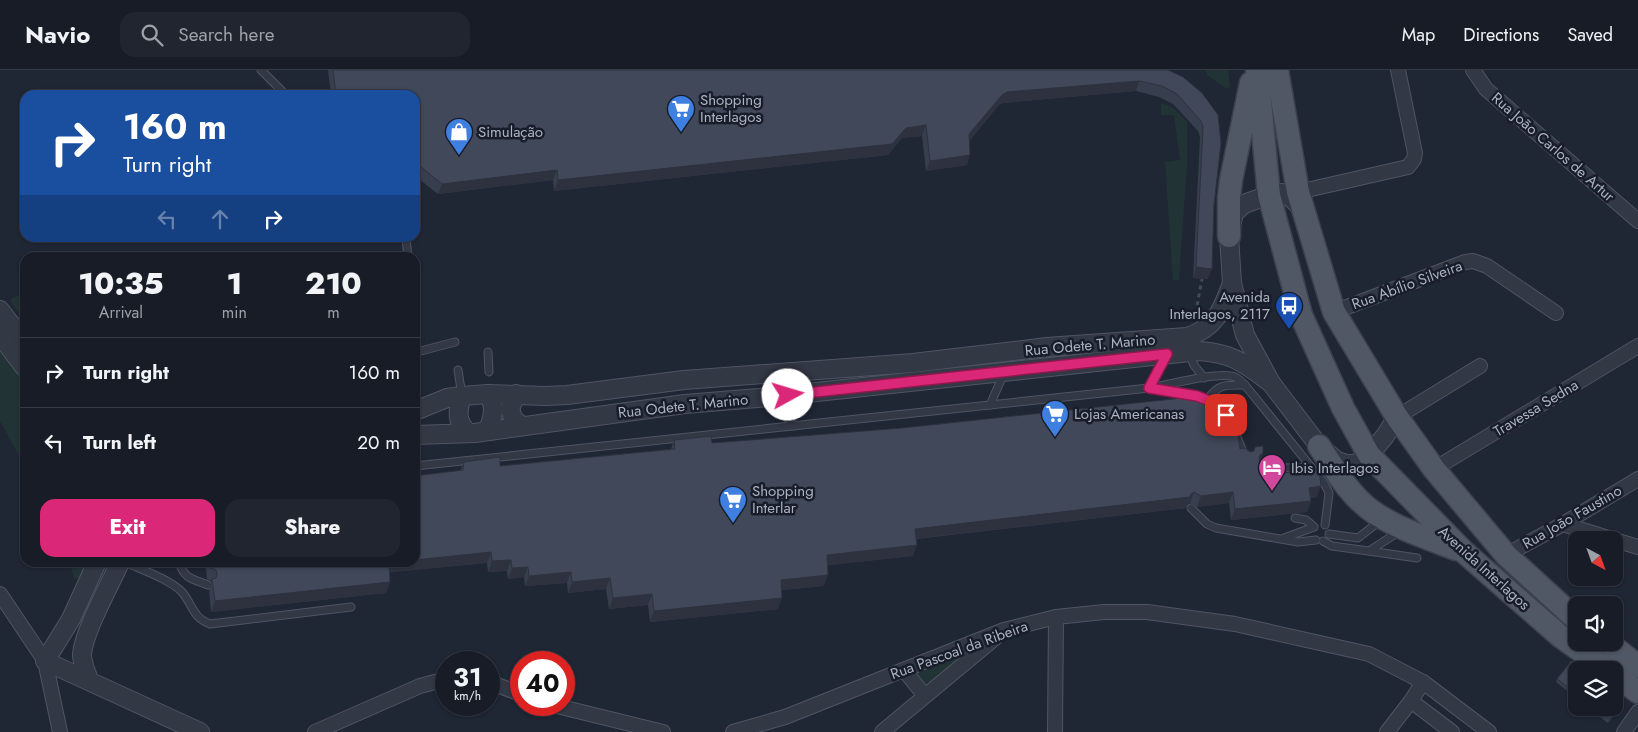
<!DOCTYPE html>
<meta charset="utf-8">
<style>
body{margin:0;font-family:Jost,sans-serif;background:#20252f;color:#f1f3f6;height:100vh;display:flex;flex-direction:column;font-size:19px;white-space:nowrap}
*{box-sizing:border-box;margin:0}
p{font-size:16px;color:#9ea1a7}
.icon{flex:none;width:28px;height:28px;fill:none;stroke:currentColor;stroke-width:2;stroke-linecap:round;stroke-linejoin:round}
.map{position:relative;flex:1;overflow:hidden}
.drawer{position:absolute;left:20px;top:182px;width:400px;height:315px;display:flex;flex-direction:column;background:#171c27;border-radius:15px;box-shadow:0 1px 4px #0004,0 0 0 1px #363a44}
.drawer>*{flex:none}
.top-card{position:absolute;left:20px;top:20px;width:400px;height:152px;border-radius:15px;box-shadow:0 1px 4px #0004,0 0 0 1px #363a44;background:#1a4fa0;color:#fff;overflow:hidden}
.needle{width:32px;rotate:139deg}
.controls{position:absolute;left:1568px;top:461px;display:grid;gap:10px}
.controls a{display:grid;place-items:center;width:55px;height:55px;border-radius:10px;background:#171c27;box-shadow:0 1px 4px #0004,0 0 0 1px #363a44;font-size:25px}
.speed{position:absolute;left:435px;top:581px;display:flex;gap:10px;font-size:25px;font-weight:700;text-align:center}
.speed>*{display:grid;place-content:center;width:65px;height:65px;border-radius:50%;background:#171c27;box-shadow:0 1px 4px #0004,0 0 0 1px #363a44;line-height:1}
.speed small{font-size:12px;font-weight:400}
.speed .limit{border:8px solid #d22;background:#fff;color:#111}
.pin{position:absolute;display:grid;place-items:center;width:42px;height:42px;color:#fff;margin:-21px;border-radius:10px;box-shadow:0 2px 8px #0006}
.me{position:absolute;width:55px;margin:-28px;rotate:84deg;stroke-linejoin:round;filter:drop-shadow(0 0 4px #0008)}
.turn{display:flex;align-items:center;gap:18px;height:105px;padding:0 20px;font-size:22px}
.turn .icon{width:65px;height:65px;stroke-width:2.5}
.turn b{display:block;font-size:35px;line-height:42px}
.lanes{display:flex;align-items:center;height:48px;padding:0 20px;background:#0003;justify-content:center;gap:25px;direction:ltr}
.lanes .off{opacity:.35}
.eta{display:flex;justify-content:space-evenly;align-items:center;height:85px;text-align:center}
.eta b{font-size:30px;font-weight:800;line-height:35px}
.cta{display:flex;gap:10px;margin-top:auto;padding:10px 20px}
.cta a{flex:1;height:58px;border-radius:15px;background:#db2777;color:#fff;font-size:20px;font-weight:800;line-height:58px;text-align:center}
.cta a+a{background:#20252f;color:#f1f3f6}
ul{padding:0;list-style:none}
li{display:flex;align-items:center;gap:15px;height:70px;padding:0 20px;border-top:1px solid #363a44}
li div{flex:1}
li b{display:block;font-size:19px}
li em{font-style:normal}
header{display:flex;align-items:center;gap:30px;box-sizing:border-box;height:70px;padding:0 25px;background:#171c27;border-bottom:1px solid #363a44}
header strong{font-size:24px}
nav{display:flex;gap:28px;margin-inline-start:auto;font-size:18px}
.search{width:350px;height:45px;background:#20252f;display:flex;align-items:center;gap:12px;box-sizing:border-box;padding:0 18px;border-radius:15px;color:#9ea1a7;font-size:19px}
.map>svg:first-child{display:block}
.green{fill:#223336}
.lines{fill:none;stroke-linecap:round;stroke-linejoin:round}
.service-casing{stroke:#505563;stroke-width:9}
.minor-casing{stroke:#505563;stroke-width:16}
.tertiary-casing{stroke:#505563;stroke-width:20}
.primary-casing{stroke:#3c414e;stroke-width:25}
.path{stroke:#3f4e53;stroke-width:3;stroke-dasharray:4 4;stroke-linecap:butt}
.service{stroke:#333845;stroke-width:7}
.minor{stroke:#333845;stroke-width:14}
.tertiary{stroke:#333845;stroke-width:18}
.primary{stroke:#505765;stroke-width:22}
.wall{fill:#373e4d}
.shaded-wall{fill:#2d323e}
.building{fill:#404859;stroke:#2d323e}
.route-casing{stroke:#8e194d;stroke-width:12}
.route{stroke:#db2777;stroke-width:9}
.labels{text-anchor:middle;dominant-baseline:central;stroke-width:5;stroke-linejoin:round;paint-order:stroke}
.poi-label{font-size:15px;fill:#acb2c2;stroke:#181d29;text-anchor:start}
.street-label{font-size:15px;fill:#acb2c2;stroke:#181d29}
</style>
<header>
<strong>Navio</strong>
<div class="search"><svg class="icon" aria-label="search" viewBox="0 0 24 24"><circle cx="10" cy="10" r="6"/><path d="M15 15l6 6"/></svg>Search here</div>
<nav><a>Map</a><a>Directions</a><a>Saved</a></nav>
</header>
<div class="map">
<svg width="1638" height="662" viewBox="0 0 1638 662">
<rect width="100%" height="100%" fill="#1f2634"/>
<!-- green -->
<g class="green">
<path d="M1206,0H1228L1230,17L1227,19L1207,5Z"/>
<path d="M1161,33L1172,37L1187,51V95L1179,209L1176,211L1173,210L1165,92L1180,90L1174,45H1161Z"/>
<path d="M25,225V251L10,231L13,227Z"/>
<path d="M0,279L25,314V397L0,351Z"/>
<path d="M70,493H90L79,508L74,509Z"/>
<path d="M969,579L922,620L909,603Z"/>
</g>
<g class="lines">
<defs>
<g id="service">
<path d="M261,0L286,25"/>
<path d="M406,168L408,188"/>
<path d="M417,282L455,272"/>
<path d="M488,282L489,302"/>
<path d="M1189,283L1194,295L1204,308"/>
<path d="M458,300L462,326"/>
<path d="M1149,318L1167,285"/>
<path d="M1155,319C1181,323 1211,324 1228,348"/>
<path d="M772,329L794,356"/>
<path d="M1207,330C1219,313 1226,315 1245,315"/>
<path d="M990,335L1004,303"/>
<path d="M1235,362L1245,387"/>
<path d="M415,396L1149,318C1168,315 1219,301 1235,307C1241,310 1245,315 1249,320L1324,413L1329,423L1325,455"/>
<path d="M1260,399L1311,397"/>
<path d="M1191,438L1207,454L1216,458L1298,472L1316,470"/>
<path d="M1329,464L1358,468L1380,451"/>
<path d="M1284,468L1314,457L1306,450L1295,448"/>
<path d="M1323,471L1332,476L1369,481L1400,461"/>
<path d="M1369,481L1417,488"/>
<path d="M125,492C142,500 169,509 182,522C193,535 192,547 210,554L351,537"/>
<path d="M179,492C184,509 193,509 208,515"/>
</g>
<g id="minor">
<path d="M1473,0L1486,19L1638,151"/>
<path d="M1298,122L1408,97L1414,89L1415,83L1398,0"/>
<path d="M1334,242L1465,192L1473,191L1487,196L1556,243"/>
<path d="M1397,347L1480,296"/>
<path d="M1434,399L1638,276"/>
<path d="M1563,454L1638,477"/>
<path d="M1506,485L1563,454L1638,409"/>
<path d="M0,524L45,591L60,662"/>
<path d="M904,600L925,626"/>
<path d="M489,612L521,624"/>
<path d="M1411,631L1452,662"/>
<path d="M553,635L663,662"/>
<path d="M315,662L420,616L446,609"/>
<path d="M733,662L785,647L1004,560L1056,547L1104,542H1147L1235,554L1369,584L1423,612L1489,662"/>
<path d="M882,662L995,568"/>
<path d="M1055,662L1056,547"/>
<path d="M1387,662L1411,631L1423,612"/>
<path d="M1624,662L1638,642"/>
</g>
<g id="tertiary">
<path d="M1303,139L1290,127L1282,123L1269,125L1244,134L1234,143L1229,166L1232,213L1245,265L1271,313L1319,376L1337,391L1347,394H1356L1369,385L1385,366L1397,347"/>
<path d="M0,240L25,273"/>
<path d="M0,265L25,298"/>
<path d="M516,324L510,339L513,348L521,356"/>
<path d="M462,326C457,341 456,353 469,363"/>
<path d="M415,341L447,328L462,326L488,324L546,326L567,325L684,310L913,293L1047,277L1187,267C1216,258 1222,240 1232,213"/>
<path d="M487,361C493,349 496,335 488,324"/>
<path d="M415,365L475,363L685,334L770,327L1199,281C1233,283 1245,294 1271,313"/>
<path d="M97,492L71,549L45,591L200,662"/>
<path d="M89,610C86,601 82,594 82,584C84,561 110,515 120,492"/>
</g>
<g id="primary">
<path d="M1257,0L1269,125L1301,245L1343,338L1369,385L1464,482L1560,566L1608,600"/>
<path d="M1277,0L1298,122L1334,242L1397,347L1434,399L1506,485L1576,549"/>
<path d="M1229,166V127L1231,110L1251,13"/>
<path d="M1319,376C1332,395 1344,416 1360,431C1384,455 1425,467 1456,479"/>
<path d="M1607,572L1638,596"/>
<path d="M1614,604L1638,622"/>
</g>
</defs>
<!-- service casing -->
<use href="#service" class="service-casing"/>
<!-- minor casing -->
<use href="#minor" class="minor-casing"/>
<!-- tertiary casing -->
<use href="#tertiary" class="tertiary-casing"/>
<!-- primary casing -->
<use href="#primary" class="primary-casing"/>
<!-- path -->
<path class="path" d="M1201,242L1197,236L1202,209"/>
<!-- service -->
<use href="#service" class="service"/>
<!-- minor -->
<use href="#minor" class="minor"/>
<!-- tertiary -->
<use href="#tertiary" class="tertiary"/>
<!-- primary -->
<use href="#primary" class="primary"/>
</g>
<!-- wall -->
<g class="wall">
<path d="M328,0H1168L1202,23L1214,135L1208,209L1193,208L1200,67L1198,61L1173,34L1159,27L1136,21L1003,33L999,35L970,70L967,95L926,101L922,66L902,68L888,85L554,121L553,110L438,124L415,106V25H331Z"/>
<path d="M674,370L712,373L1240,379L1250,382L1263,383L1260,391L1266,405L1317,427L1310,428L1311,431L1307,442L1231,450L1229,433L1197,437L1190,433L1187,435L1186,438L916,469L913,486L827,495L824,516L781,520L778,539L650,552L648,535L609,539L606,519L568,523L567,513L525,516L524,507L508,509L507,501L488,502L487,493L389,502L390,512L386,523L211,542L209,520L212,511L207,509L205,492H415L460,401L464,392L500,396L671,379Z"/>
<path d="M1576,600V628L1556,612L1557,609Z"/>
<path d="M1622,636L1608,653L1588,638H1614Z"/>
</g>
<!-- shaded-wall -->
<g class="shaded-wall">
<path d="M1139,11L1136,21L1003,33L999,35L965,75L969,64L1002,25L1007,22Z"/>
<path d="M926,55L922,66L902,68L888,85L554,121L558,110Z"/>
<path d="M970,85L967,95L926,101L930,91Z"/>
<path d="M557,100L553,110L438,124L442,114Z"/>
<path d="M1196,197L1212,199L1208,209L1193,208Z"/>
<path d="M1263,383L1260,394L1256,396L1260,385Z"/>
<path d="M1321,416L1317,427L1305,429L1309,418Z"/>
<path d="M1194,422L1190,433L1187,435L1186,438L911,469L915,459Z"/>
<path d="M1233,422L1229,433L1197,437L1201,426Z"/>
<path d="M1311,431L1307,442L1231,450L1235,439Z"/>
<path d="M917,475L913,486L823,496L827,485Z"/>
<path d="M491,482L487,493L385,503L388,492H415V490Z"/>
<path d="M511,490L507,501L488,502L492,491Z"/>
<path d="M528,497L524,507L508,509L512,498Z"/>
<path d="M571,502L567,513L525,516L529,506Z"/>
<path d="M828,505L824,516L777,521L781,510Z"/>
<path d="M610,508L606,519L568,523L572,512Z"/>
<path d="M390,512L386,523L211,542L215,531Z"/>
<path d="M652,524L648,535L609,539L613,528Z"/>
<path d="M782,528L778,539L650,552L654,541Z"/>
<path d="M1624,632L1622,636L1608,653L1610,649Z"/>
</g>
<!-- building -->
<g class="building">
<path d="M333,0H1168L1183,7L1202,23L1218,45L1221,73L1214,135L1212,199L1196,197L1203,57L1201,51L1177,24L1162,16L1139,11L1007,22L1002,25L969,64L970,85L930,91L926,55L906,58L892,74L558,110L557,100L442,114L415,92V25H336Z"/>
<path d="M1201,326L1225,344L1237,359L1240,379L1245,378L1250,382L1254,381L1255,377L1263,376V383L1260,385L1259,389L1261,393H1265L1266,405L1319,399L1321,416L1309,418L1311,431L1235,439L1233,422L1201,426L1194,422L1191,424L1190,427L915,459L917,475L827,485L828,505L781,510L782,528L654,541L652,524L613,528L610,508L572,512L571,502L529,506L528,497L512,498L511,490L492,491L491,482L415,490V406L463,400L464,392L500,387V396L675,379L674,370L711,366L712,373L902,358Z"/>
<path d="M211,492H389L390,512L215,531L212,509L216,508L217,504L216,500L211,498Z"/>
<path d="M1571,591L1583,600H1576V623L1557,609Z"/>
<path d="M1614,624L1624,632L1610,649L1594,638H1614Z"/>
</g>
<g class="lines">
<defs>
<path id="route" d="M788,325L1167,284L1149,318L1197,326L1212,332L1226,345"/>
</defs>
<!-- route casing -->
<use href="#route" class="route-casing"/>
<!-- route -->
<use href="#route" class="route"/>
</g>
<!-- icons -->
<defs>
<symbol id="supermarket-pin" viewBox="-11 -11 22 30"><path d="M0 17L-7.5 6A9.5 9.5 0 1 1 7.5 6Z" fill="#3f7fe0" stroke="#181d29"/><path d="M-6-5.5h2.5l.6 2H6L4.5 2H-2.5L-4.4-4H-6ZM-1.5 3.2a1.3 1.3 0 1 0 .1 0ZM3 3.2a1.3 1.3 0 1 0 .1 0Z" fill="#fff"/></symbol>
<symbol id="shop-pin" viewBox="-11 -11 22 30"><path d="M0 17L-7.5 6A9.5 9.5 0 1 1 7.5 6Z" fill="#3f7fe0" stroke="#181d29"/><path d="M-5-2.5h2.3a2.7 3.5 0 0 1 5.4 0H5L5.5 6h-11ZM-1.5-2.5h3a1.5 2.3 0 0 0-3 0Z" fill="#fff"/></symbol>
<symbol id="bus-pin" viewBox="-11 -11 22 30"><path d="M0 17L-7.5 6A9.5 9.5 0 1 1 7.5 6Z" fill="#1a4fb4" stroke="#181d29"/><path d="M-5-6H5V4H4V6H2V4H-2V6H-4V4H-5ZM-3.5-4V0h7V-4ZM-3.5 1.2v1.5H-2V1.2ZM2 1.2v1.5H3.5V1.2Z" fill="#fff"/></symbol>
<symbol id="hotel-pin" viewBox="-11 -11 22 30"><path d="M0 17L-7.5 6A9.5 9.5 0 1 1 7.5 6Z" fill="#d1479c" stroke="#181d29"/><path d="M-6-4.5h1.5V1H6V5H4.5V3h-9V5H-6ZM-4 0a1.8 1.8 0 1 1 3.6 0ZM.5 0V-2.5h3Q6-2.5 6 0Z" fill="#fff"/></symbol>
</defs>
<g fill-rule="evenodd">
<use href="#supermarket-pin" x="665" y="23" width="32" height="43"/>
<use href="#shop-pin" x="443" y="46" width="32" height="43"/>
<use href="#bus-pin" x="1273" y="220" width="32" height="43"/>
<use href="#supermarket-pin" x="1039" y="328" width="32" height="43"/>
<use href="#hotel-pin" x="1256" y="382" width="32" height="43"/>
<use href="#supermarket-pin" x="717" y="414" width="32" height="43"/>
</g>
<g class="labels">
<!-- poi labels -->
<g class="poi-label">
<text x="700" y="30">Shopping<tspan x="700" dy="17">Interlagos</tspan></text>
<text x="478" y="62">Simulação</text>
<text x="1270" y="227" text-anchor="end">Avenida<tspan x="1270" dy="17">Interlagos, 2117</tspan></text>
<text x="1074" y="344">Lojas Americanas</text>
<text x="1291" y="398">Ibis Interlagos</text>
<text x="752" y="421">Shopping<tspan x="752" dy="17">Interlar</tspan></text>
</g>
<!-- street labels -->
<g class="street-label">
<text transform="translate(1553 77) rotate(41)">Rua João Carlos de Artur</text>
<text transform="translate(1407 215) rotate(-20)">Rua Abílio Silveira</text>
<text transform="translate(1090 275) rotate(-5)">Rua Odete T. Marino</text>
<text transform="translate(683 336) rotate(-6)">Rua Odete T. Marino</text>
<text transform="translate(1536 338) rotate(-31)">Travessa Sedna</text>
<text transform="translate(1572 447) rotate(-30)">Rua João Faustino</text>
<text transform="translate(1484 498) rotate(42)">Avenida Interlagos</text>
<text transform="translate(959 580) rotate(-20)">Rua Pascoal da Ribeira</text>
</g>
</g>
</svg>
<div class="controls">
<a><svg class="needle" viewBox="-14 -14 28 28"><path d="M0-13l5 13h-10z" fill="#e53935"/><path d="M0 13l5-13h-10z" fill="#9ea1a7"/></svg></a>
<a><svg class="icon" aria-label="sound" viewBox="0 0 24 24"><path d="M4 9h4l5-4v14l-5-4H4zM17 9q2 3 0 6"/></svg></a>
<a><svg class="icon" aria-label="layers" viewBox="0 0 24 24"><path d="M12 4l9 5-9 5-9-5zM3 14l9 5 9-5"/></svg></a>
</div>
<div class="speed"><div>31<small>km/h</small></div><div class="limit">40</div></div>
<div class="pin" style="left:1226px;top:345px;background:#d93025"><svg class="icon" aria-label="arrive" viewBox="0 0 24 24"><path d="M6 21V4h12l-3 4 3 4H6"/></svg></div>
<svg class="me" style="left:788px;top:325px" viewBox="-20 -20 40 40"><circle r="19" fill="#fff"/><path d="M0-13L10 11 0 6-10 11z" fill="#db2777"/></svg>
<div class="top-card">
<div class="turn"><svg class="icon" aria-label="right" viewBox="0 0 24 24"><path d="M7 20v-9h11M14 6l5 5-5 5"/></svg><div><b>160 m</b>Turn right</div></div>
<div class="lanes"><svg class="icon off" aria-label="left" viewBox="0 0 24 24"><path d="M17 20v-9H6M10 6l-5 5 5 5"/></svg><svg class="icon off" aria-label="ahead" viewBox="0 0 24 24"><path d="M12 20V5M6 11l6-6 6 6"/></svg><svg class="icon" aria-label="right" viewBox="0 0 24 24"><path d="M7 20v-9h11M14 6l5 5-5 5"/></svg></div>
</div>
<section class="drawer">
<div class="eta">
<div><b>10:35</b><p>Arrival</p></div>
<div><b>1</b><p>min</p></div>
<div><b>210</b><p>m</p></div>
</div>
<ul>
<li><svg class="icon" aria-label="right" viewBox="0 0 24 24"><path d="M7 20v-9h11M14 6l5 5-5 5"/></svg><div><b>Turn right</b></div><em>160 m</em></li>
<li><svg class="icon" aria-label="left" viewBox="0 0 24 24"><path d="M17 20v-9H6M10 6l-5 5 5 5"/></svg><div><b>Turn left</b></div><em>20 m</em></li>
</ul>
<div class="cta"><a>Exit</a><a>Share</a></div>
</section>
</div>
